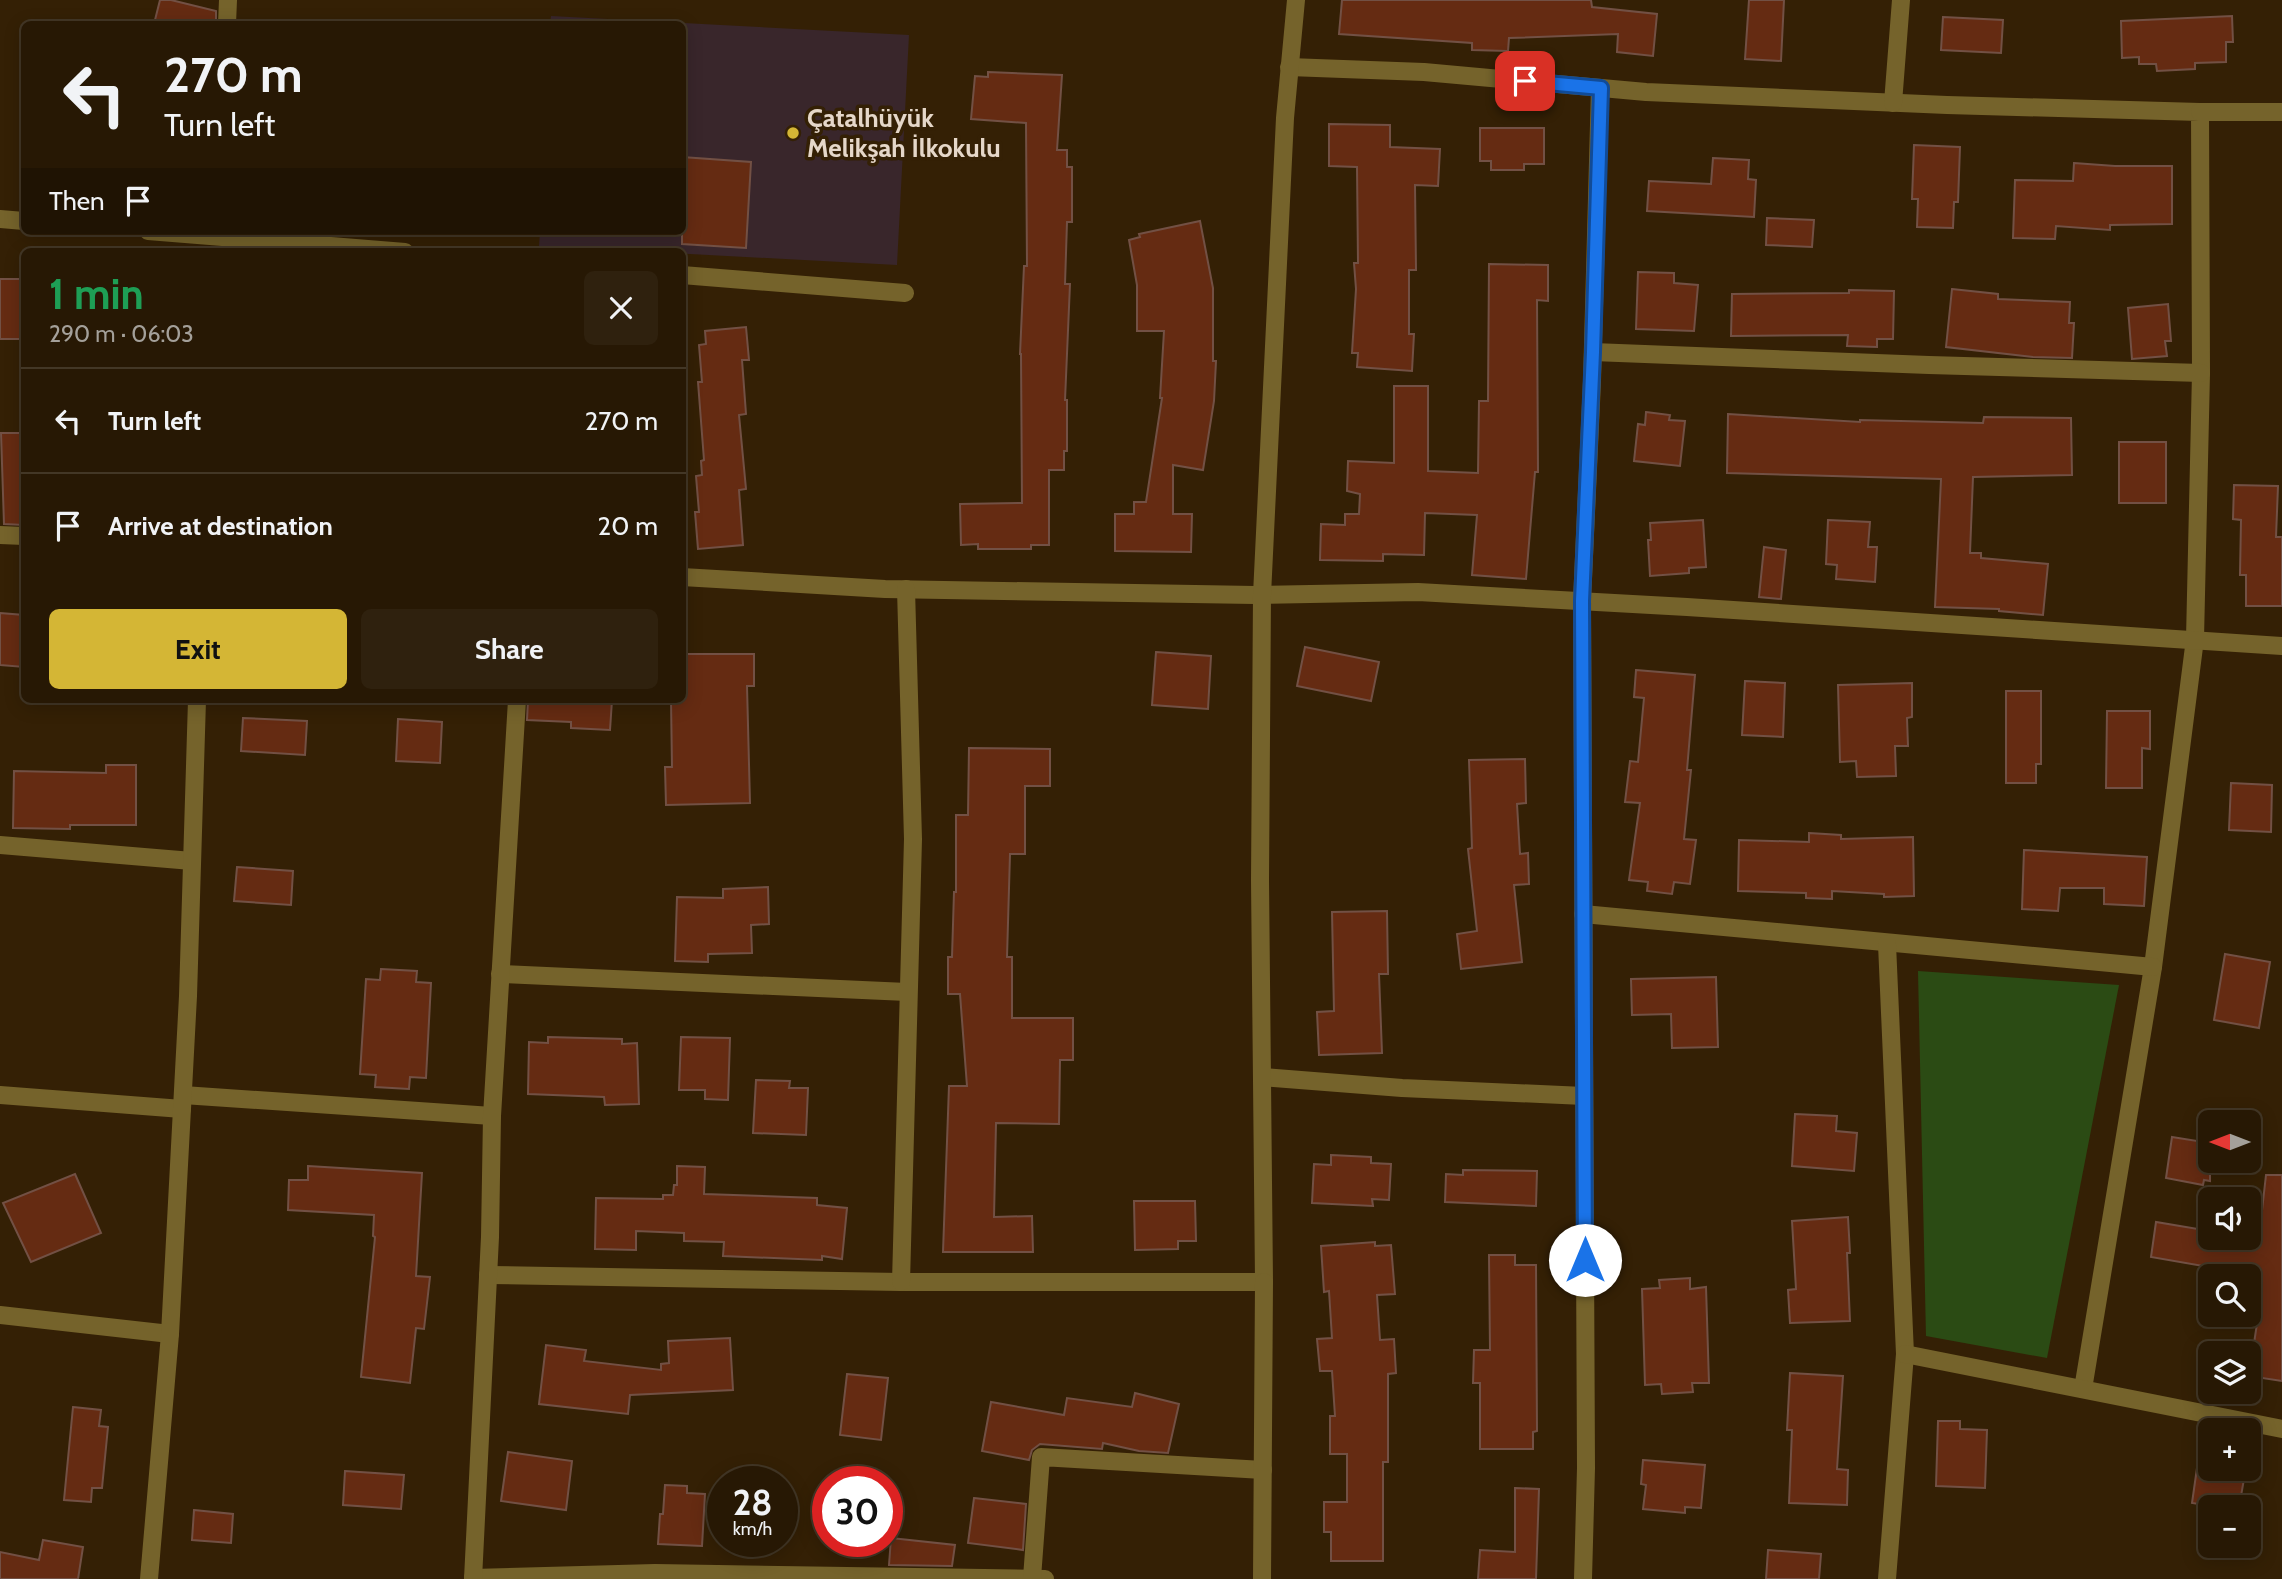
<!DOCTYPE html>
<meta charset="utf-8">
<style>
body{margin:0;font-family:Cabin,sans-serif;background:#2f210e;color:#f1f3f6;height:100vh;display:flex;flex-direction:column;font-size:26px;white-space:nowrap}
*{box-sizing:border-box;margin:0}
p{font-size:23px;color:#a4a09a}
.icon{flex:none;width:38px;height:38px;fill:none;stroke:currentColor;stroke-width:2;stroke-linecap:round;stroke-linejoin:round}
.map{position:relative;flex:1;overflow:hidden}
.details{position:absolute;left:21px;top:248px;width:665px;height:455px;display:flex;flex-direction:column;background:#271804;border-radius:10px;box-shadow:0 4px 18px #0003,0 0 0 2px #433726}
.details>*{flex:none}
.hud{position:absolute;left:21px;top:21px;width:665px;height:214px;border-radius:10px;box-shadow:0 4px 18px #0003,0 0 0 2px #433726;background:#271804;color:#f1f3f6;overflow:hidden}
.needle{width:46px;rotate:270deg}
.tools{position:absolute;left:2198px;top:1110px;display:grid;gap:14px}
.tools a{display:grid;place-items:center;width:63px;height:63px;border-radius:10px;background:#271804;box-shadow:0 4px 18px #0003,0 0 0 2px #433726;font-size:35px}
.speed{position:absolute;left:707px;top:1466px;display:flex;gap:14px;font-size:35px;font-weight:700;text-align:center}
.speed>*{display:grid;place-content:center;width:91px;height:91px;border-radius:50%;background:#271804;box-shadow:0 4px 18px #0003,0 0 0 2px #433726;line-height:1}
.speed small{font-size:18px;font-weight:400}
.speed .limit{border:10px solid #d22;background:#fff;color:#111}
.pin{position:absolute;display:grid;place-items:center;width:60px;height:60px;color:#fff;margin:-30px;border-radius:14px;box-shadow:0 4px 10px #0006}
.me{position:absolute;width:77px;margin:-38px;rotate:0deg;stroke-linejoin:round;filter:drop-shadow(0 0 5px #0008)}
.turn{display:flex;align-items:center;gap:24px;height:147px;padding:0 28px;font-size:32px}
.turn .icon{width:91px;height:91px;stroke-width:2.5}
.turn b{display:block;font-size:49px;line-height:60px}
.then{display:flex;align-items:center;height:66px;padding:0 28px;background:#0003;gap:14px;font-size:26px}
.round{display:grid;place-items:center;flex:none;width:74px;height:74px;border-radius:10px;background:#2f210e}
.head{display:flex;align-items:center;justify-content:space-between;height:119px;padding:0 28px}
h1{font-size:42px;font-weight:700;line-height:52px;color:#1e9e55}
.primary-button{display:flex;gap:14px;margin-top:auto;padding:14px 28px}
.primary-button a{flex:1;height:80px;border-radius:10px;background:#d4b635;color:#111;font-size:28px;font-weight:700;line-height:80px;text-align:center}
.primary-button a+a{background:#2f210e;color:#f1f3f6}
ul{padding:0;list-style:none}
li{display:flex;align-items:center;gap:21px;height:105px;padding:0 28px;border-top:2px solid #433726}
li div{flex:1}
li b{display:block;font-size:26px}
li em{font-style:normal}
.map>svg:first-child{display:block}
.education{fill:#39262b}
.green{fill:#2b4b14}
.building{fill:#652b12;stroke:#725044;stroke-width:2}
.lines{fill:none;stroke-linecap:round;stroke-linejoin:round}
.minor{stroke:#75632b;stroke-width:18}
.route-casing{stroke:#114b97;stroke-width:18}
.route{stroke:#1a73e8;stroke-width:12}
.poi-dot{fill:#d4b635;stroke:#342005;stroke-width:2.5}
.labels{text-anchor:middle;dominant-baseline:central;stroke-width:7;stroke-linejoin:round;paint-order:stroke}
.poi-label{font-size:26px;font-weight:bold;fill:#e5d7c9;stroke:#342005;text-anchor:start}
</style>
<div class="map">
<svg width="2282" height="1579" viewBox="0 0 2282 1579">
<rect width="100%" height="100%" fill="#342005"/>
<!-- education -->
<path class="education" d="M551,16L909,35L897,265L539,246L540,231H682V24H550Z"/>
<!-- green -->
<path class="green" d="M1918,971L2119,985L2047,1358L1926,1336Z"/>
<!-- building -->
<g class="building">
<path d="M160,0H171L216,11V24H154Z"/>
<path d="M1342,0H1591L1592,7L1657,14L1653,56L1617,52L1618,34L1509,38L1508,51L1472,50V43L1339,34Z"/>
<path d="M1749,0H1784L1781,61L1745,59Z"/>
<path d="M2232,16L2233,42H2226V62L2195,63V69L2157,71L2156,64H2139V57L2122,58L2121,21Z"/>
<path d="M1943,17L2003,20L2001,53L1941,50Z"/>
<path d="M988,72L1062,75L1057,150H1067V167H1072V222H1067L1065,284H1070L1065,400H1067V451H1064V470H1049V545H1031V549H978V544L961,545L960,504L1022,503L1021,354H1020L1024,266H1027L1026,123L971,119L975,76L988,77Z"/>
<path d="M1329,124L1390,125V147L1440,149L1438,186L1415,185L1416,270H1409V334H1414L1412,371L1357,367L1358,353H1352L1356,289L1354,263H1358L1357,167L1329,166Z"/>
<path d="M1480,128H1544V164H1524V170H1491V161H1480Z"/>
<path d="M1914,145L1960,147L1958,202H1954L1953,228L1917,227L1918,199H1912Z"/>
<path d="M682,157L751,162L746,248L682,244Z"/>
<path d="M1713,158L1749,160L1748,179L1756,180L1754,217L1647,211L1649,181L1711,184Z"/>
<path d="M2074,163L2115,166H2172V224L2110,225V230L2056,226L2055,239L2013,238L2015,180L2073,181Z"/>
<path d="M1767,218L1814,220L1812,247L1766,245Z"/>
<path d="M1200,221L1213,288V361H1216L1214,401L1203,470L1173,465V514H1192L1191,552L1115,551V514H1134V502H1146L1162,398H1160L1164,331H1137V285L1129,240L1140,237L1139,234Z"/>
<path d="M1489,264L1548,265V301L1537,300L1538,472H1535L1526,579L1472,575L1477,515L1425,513L1424,555L1383,554V561L1320,560L1321,524L1345,525V514H1359L1360,494L1347,491L1348,461L1394,463V386H1428V471L1478,473L1479,401H1488Z"/>
<path d="M1638,272L1674,273V283L1698,285L1694,331L1636,329Z"/>
<rect x="0" y="279" width="24" height="60"/>
<path d="M1952,289L1998,294V299L2070,302L2069,323H2074L2072,358L2033,357L1946,347Z"/>
<path d="M1849,290L1894,291L1893,339H1877V347L1847,346L1848,335L1731,336L1732,294L1849,293Z"/>
<path d="M2168,304L2171,341H2165L2167,356L2132,359L2128,308Z"/>
<path d="M746,327L749,360H742L746,414L739,415L746,489L739,490L743,545L698,549L695,512H699L696,476L702,475L701,461L704,460L698,382H702L699,345L706,344L705,331Z"/>
<path d="M1646,412L1670,415L1669,420L1685,421L1680,466L1634,461L1638,424L1645,425Z"/>
<path d="M1728,414L1860,422V420L1983,423L1984,417L2071,418L2072,475L1973,477L1970,553H1981V558L2048,564L2043,615L1999,611V609L1935,607L1941,479L1727,473Z"/>
<path d="M1,433H24V525L4,524Z"/>
<rect x="2119" y="442" width="47" height="61"/>
<path d="M2234,485L2278,486L2276,537H2282V606H2246V575H2240L2241,520L2233,519Z"/>
<path d="M1703,520L1706,567L1689,568V573L1650,576L1648,540H1651L1650,523Z"/>
<path d="M1828,520L1870,522L1868,547H1877L1875,582L1836,579L1837,565L1826,564Z"/>
<path d="M1764,547L1786,550L1781,599L1759,597Z"/>
<path d="M0,613L24,615V667L0,665Z"/>
<path d="M1305,647L1379,662L1371,701L1297,686Z"/>
<path d="M1156,652L1211,656L1208,709L1152,705Z"/>
<path d="M682,654H754V686H747L750,803L666,805L665,767H672L671,700H682Z"/>
<path d="M1636,670L1695,675L1687,770H1691L1684,839L1696,840L1690,884L1674,882L1672,894L1647,891L1648,882L1629,880L1640,803L1625,802L1630,761L1638,762L1644,698L1634,697Z"/>
<path d="M1745,681L1785,683L1783,737L1742,735Z"/>
<path d="M1912,683V717L1907,718L1908,746H1895L1896,776L1857,777L1856,761L1840,762L1838,685Z"/>
<path d="M2006,691H2041V764H2036V783H2006Z"/>
<path d="M528,700H612L610,730L571,728V722L527,720Z"/>
<path d="M2107,711H2150V749L2142,748V788H2106Z"/>
<path d="M243,718L307,721L305,755L241,751Z"/>
<path d="M398,719L442,722L440,763L396,761Z"/>
<path d="M969,748L1050,749V786H1025V854H1010L1007,957H1012V1018H1073V1060H1060L1059,1124L996,1123L994,1217L1032,1216L1033,1252H943L949,1086H967L960,994H948V957H952L954,892H956V815H968Z"/>
<path d="M1525,759L1526,803L1517,804L1520,854L1528,853L1529,884L1514,885L1522,962L1461,969L1457,934L1477,931L1468,849L1472,848L1469,760Z"/>
<path d="M106,765H136V825H70V829L13,828L14,771L106,773Z"/>
<path d="M2231,783L2272,785L2271,832L2229,830Z"/>
<path d="M1809,833L1841,835V839L1913,837L1914,896L1884,897V894L1832,891V899L1806,898V893L1738,891L1739,840L1809,842Z"/>
<path d="M2024,850L2147,857L2144,906L2104,904V888H2060L2058,911L2022,909Z"/>
<path d="M237,867L293,871L291,905L234,901Z"/>
<path d="M768,887L769,924L751,925L752,953L708,954V962L675,961L677,897L723,898V889Z"/>
<path d="M1387,911L1388,974H1379L1382,1053L1319,1055L1317,1012L1334,1011L1332,912Z"/>
<path d="M2225,954L2270,962L2259,1028L2214,1020Z"/>
<path d="M381,969L417,971L416,982L431,983L426,1078L410,1077L409,1089L375,1087L376,1075L360,1074L366,979L380,980Z"/>
<path d="M1716,977L1718,1047L1672,1048L1671,1014L1632,1015L1631,979Z"/>
<path d="M548,1037L622,1039V1044L637,1043L639,1104L605,1105L604,1097L528,1094L529,1042L548,1043Z"/>
<path d="M681,1037L730,1038L728,1100L705,1099V1090H679Z"/>
<path d="M756,1080L790,1081L789,1088H808L806,1135L753,1133Z"/>
<path d="M1795,1114L1837,1116L1836,1131L1857,1133L1854,1171L1792,1166Z"/>
<path d="M2172,1137L2210,1143V1181L2204,1180L2203,1185L2166,1178Z"/>
<path d="M1331,1155L1371,1157V1163L1391,1164L1389,1200L1372,1199L1373,1206L1312,1203L1314,1164L1331,1165Z"/>
<path d="M308,1166L422,1173L416,1276L430,1277L424,1329L416,1328L410,1383L361,1377L375,1237L373,1236L374,1215L288,1210L289,1180H308Z"/>
<path d="M677,1166L705,1167L704,1194L817,1198V1205L847,1208L842,1259L822,1256V1260L723,1256L724,1242L684,1241V1233L636,1231V1250L595,1249L596,1198L663,1199V1195H673L674,1185H677Z"/>
<path d="M1463,1170L1537,1171L1536,1206L1445,1202L1446,1174L1463,1175Z"/>
<path d="M75,1174L101,1233L31,1262L3,1203Z"/>
<path d="M2266,1175H2282V1381L2249,1376L2260,1304L2252,1303L2255,1275L2151,1257L2156,1222L2210,1231V1237H2259Z"/>
<path d="M1134,1201H1195L1196,1241H1178V1249L1135,1250Z"/>
<path d="M1848,1217L1850,1253H1847L1850,1321L1790,1323L1788,1290L1796,1289L1792,1221Z"/>
<path d="M1375,1242V1246L1391,1245L1395,1294L1377,1295L1380,1340L1394,1339L1396,1373L1388,1374V1462H1383V1561H1331V1532H1324V1502H1347V1454H1330V1416H1335L1332,1371H1320L1317,1339L1332,1338L1329,1291L1324,1292L1321,1246Z"/>
<path d="M1489,1255H1515V1265H1536L1537,1431L1533,1432V1449H1480V1383H1473L1474,1350H1490Z"/>
<path d="M1690,1278V1289L1706,1287L1709,1383H1692L1693,1392L1662,1394L1661,1384L1645,1385L1642,1289L1660,1288L1659,1280Z"/>
<path d="M730,1338L733,1390L630,1395L628,1414L539,1404L546,1345L586,1350L584,1361L661,1370V1364L669,1363L668,1341Z"/>
<path d="M1790,1373L1843,1376L1837,1469L1848,1470L1847,1505L1789,1503L1792,1430H1787Z"/>
<path d="M847,1374L888,1378L881,1440L840,1435Z"/>
<path d="M1135,1393L1179,1404L1168,1453L1139,1451L1103,1443L1102,1449L1040,1444L1032,1450L1029,1460L982,1451L991,1402L1064,1415L1067,1398L1132,1407Z"/>
<path d="M73,1407L101,1410L99,1426L108,1427L102,1488H92L91,1502L64,1500Z"/>
<path d="M1938,1421H1960V1429L1987,1430L1985,1488L1936,1486Z"/>
<path d="M2201,1440L2210,1442V1468H2246L2239,1507H2218L2192,1503Z"/>
<path d="M508,1452L572,1461L566,1510L501,1501Z"/>
<path d="M1643,1460L1705,1465L1701,1508L1685,1507V1513L1643,1509L1646,1485L1641,1484Z"/>
<path d="M345,1471L404,1475L401,1509L343,1505Z"/>
<path d="M665,1485L687,1486V1493L705,1494L702,1546L658,1544L660,1514H663Z"/>
<path d="M1515,1488L1539,1489L1536,1579H1478L1480,1550L1515,1552Z"/>
<path d="M974,1498L1026,1504L1023,1550L968,1543Z"/>
<path d="M194,1510L233,1514L231,1543L192,1540Z"/>
<path d="M891,1538L955,1545L952,1566L889,1565Z"/>
<path d="M43,1540L83,1547L78,1579H0V1552L39,1560Z"/>
<path d="M1768,1550L1821,1554L1819,1579H1766Z"/>
</g>
<g class="lines">
<!-- minor -->
<g class="minor">
<path d="M227,24L228,0"/>
<path d="M1289,67L1424,72L1646,92L1947,105L2200,112L2201,373L2195,639L2153,967L2083,1389"/>
<path d="M1893,103L1901,0"/>
<path d="M2200,112H2282"/>
<path d="M0,219L24,221"/>
<path d="M148,231L405,252"/>
<path d="M682,275L905,293"/>
<path d="M1593,352L1929,365L2201,373"/>
<path d="M0,535L24,536"/>
<path d="M682,577L885,589L1255,595L1418,592L1687,607L2282,646"/>
<path d="M0,845L192,861"/>
<path d="M1583,914L2153,967"/>
<path d="M1887,944L1905,1354L1887,1579"/>
<path d="M500,974L907,992"/>
<path d="M1262,1077L1402,1088L1584,1096"/>
<path d="M0,1095L182,1109"/>
<path d="M183,1095L492,1116"/>
<path d="M488,1275L901,1282H1264L1260,880L1262,595L1285,118L1296,0"/>
<path d="M901,1282L913,839L906,589"/>
<path d="M0,1315L170,1334"/>
<path d="M1905,1354L2282,1429"/>
<path d="M473,1578L655,1573L1045,1579"/>
<path d="M1032,1578L1041,1457L1263,1470"/>
<path d="M149,1579L170,1334L188,996L197,700"/>
<path d="M473,1579L490,1237L492,1116L517,700"/>
<path d="M1262,1579L1264,1282"/>
<path d="M1583,1579L1586,1468L1582,601L1592,381L1600,88"/>
</g>
</g>
<g class="lines">
<defs>
<path id="route" d="M1525,81L1601,88L1593,352L1582,601L1585,1260"/>
</defs>
<!-- route casing -->
<use href="#route" class="route-casing"/>
<!-- route -->
<use href="#route" class="route"/>
</g>
<!-- markers -->
<circle class="poi-dot" cx="793" cy="133" r="7"/>
<g class="labels">
<!-- poi labels -->
<g class="poi-label">
<text x="807" y="118">Çatalhüyük<tspan x="807" dy="30">Melikşah İlkokulu</tspan></text>
</g>
</g>
</svg>
<div class="tools">
<a><svg class="needle" viewBox="-14 -14 28 28"><path d="M0-13l5 13h-10z" fill="#e53935"/><path d="M0 13l5-13h-10z" fill="#a4a09a"/></svg></a>
<a><svg class="icon" aria-label="sound" viewBox="0 0 24 24"><path d="M4 9h4l5-4v14l-5-4H4zM17 9q2 3 0 6"/></svg></a>
<a><svg class="icon" aria-label="search" viewBox="0 0 24 24"><circle cx="10" cy="10" r="6"/><path d="M15 15l6 6"/></svg></a>
<a><svg class="icon" aria-label="layers" viewBox="0 0 24 24"><path d="M12 4l9 5-9 5-9-5zM3 14l9 5 9-5"/></svg></a>
<a>+</a>
<a>−</a>
</div>
<div class="speed"><div>28<small>km/h</small></div><div class="limit">30</div></div>
<div class="pin" style="left:1525px;top:81px;background:#d93025"><svg class="icon" aria-label="arrive" viewBox="0 0 24 24"><path d="M6 21V4h12l-3 4 3 4H6"/></svg></div>
<svg class="me" style="left:1585px;top:1260px" viewBox="-20 -20 40 40"><circle r="19" fill="#fff"/><path d="M0-13L10 11 0 6-10 11z" fill="#1a73e8"/></svg>
<div class="hud">
<div class="turn"><svg class="icon" aria-label="left" viewBox="0 0 24 24"><path d="M17 20v-9H6M10 6l-5 5 5 5"/></svg><div><b>270 m</b>Turn left</div></div>
<div class="then">Then<svg class="icon" aria-label="arrive" viewBox="0 0 24 24"><path d="M6 21V4h12l-3 4 3 4H6"/></svg></div>
</div>
<section class="details">
<div class="head"><div><h1>1 min</h1><p>290 m · 06:03</p></div><a class="round"><svg class="icon" aria-label="close" viewBox="0 0 24 24"><path d="M6 6l12 12M18 6L6 18"/></svg></a></div>
<ul>
<li><svg class="icon" aria-label="left" viewBox="0 0 24 24"><path d="M17 20v-9H6M10 6l-5 5 5 5"/></svg><div><b>Turn left</b></div><em>270 m</em></li>
<li><svg class="icon" aria-label="arrive" viewBox="0 0 24 24"><path d="M6 21V4h12l-3 4 3 4H6"/></svg><div><b>Arrive at destination</b></div><em>20 m</em></li>
</ul>
<div class="primary-button"><a>Exit</a><a>Share</a></div>
</section>
</div>
